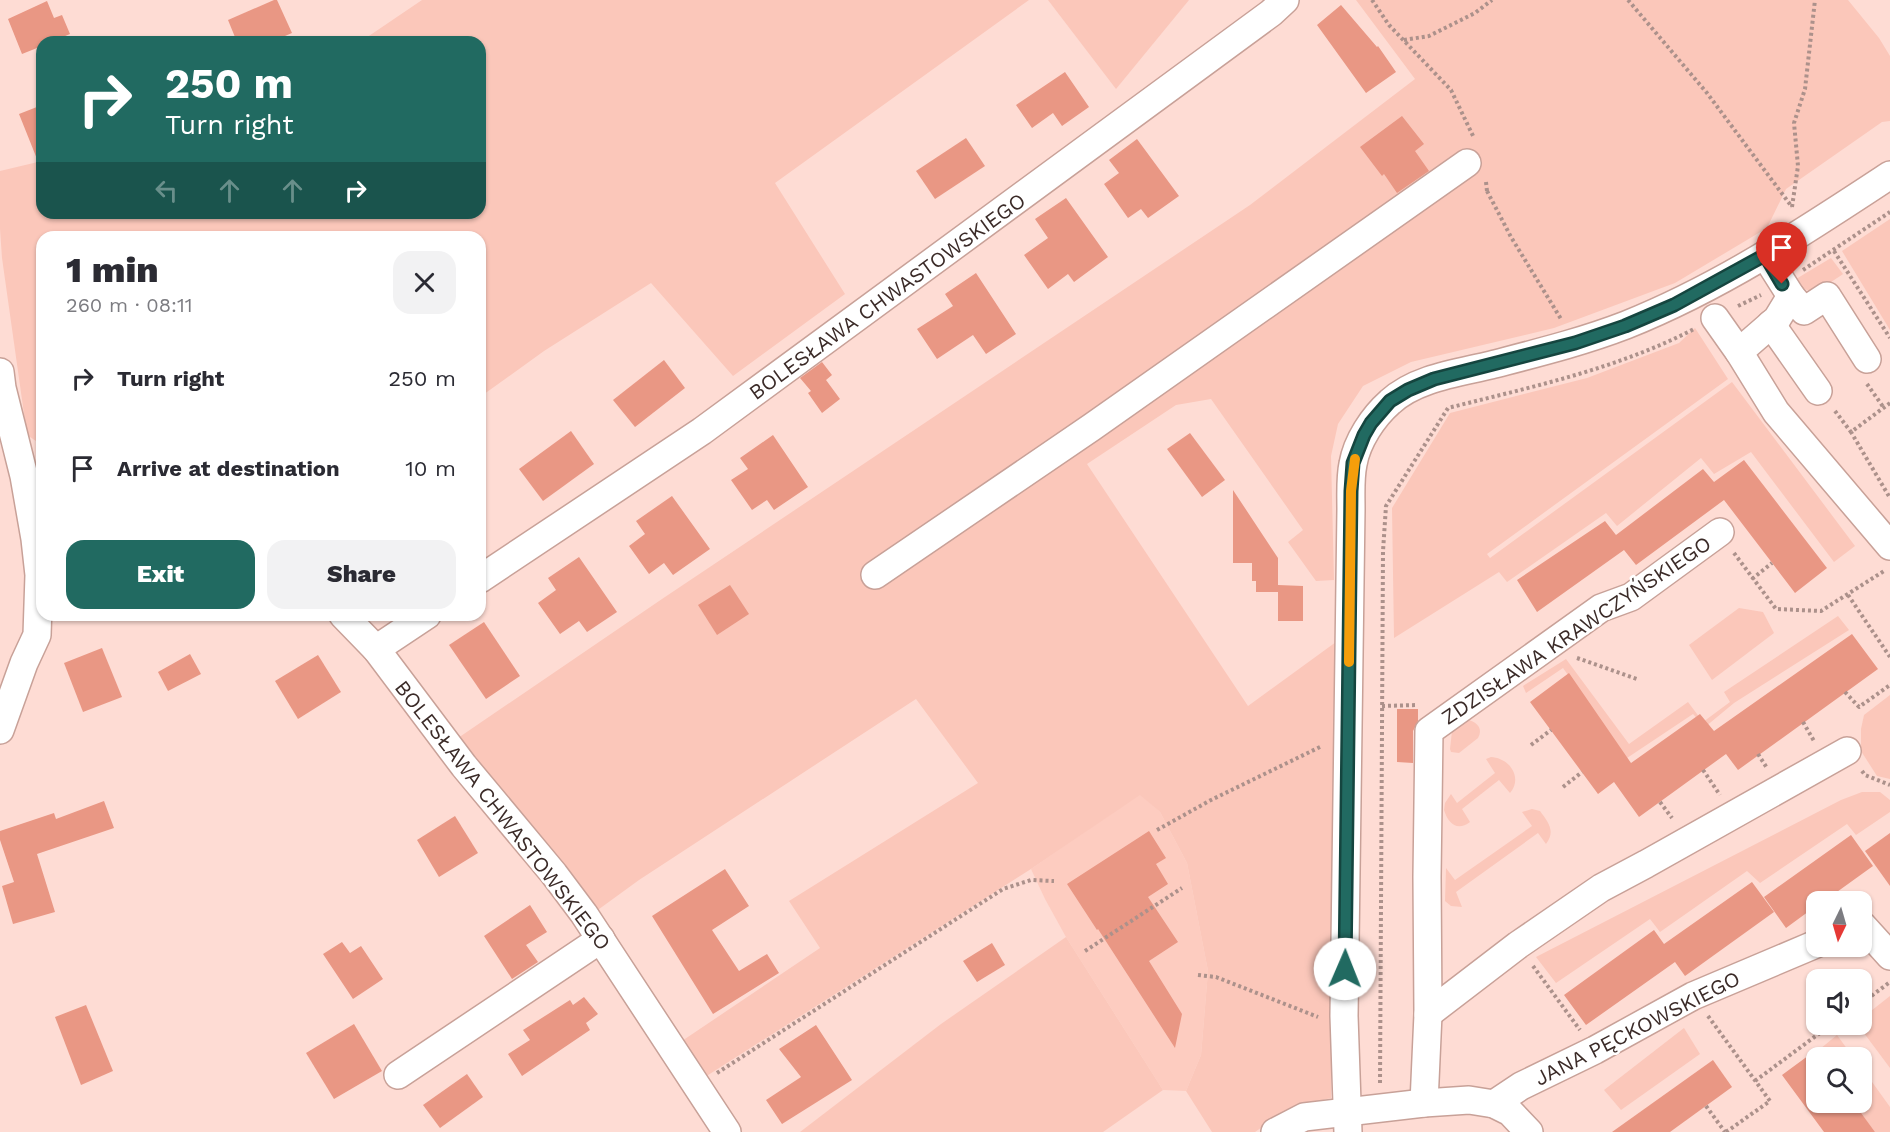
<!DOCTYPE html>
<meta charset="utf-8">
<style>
body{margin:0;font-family:"Work Sans",sans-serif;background:#f2f2f3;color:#2b2b33;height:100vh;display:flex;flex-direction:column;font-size:22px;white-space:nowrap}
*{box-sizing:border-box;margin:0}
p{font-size:20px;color:#7c7c81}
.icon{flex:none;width:33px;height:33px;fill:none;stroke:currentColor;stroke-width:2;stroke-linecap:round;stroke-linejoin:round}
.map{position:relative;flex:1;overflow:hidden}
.panel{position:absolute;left:36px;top:231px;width:450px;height:390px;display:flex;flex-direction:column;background:#fff;border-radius:18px;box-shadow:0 2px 4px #0004}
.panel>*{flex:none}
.guide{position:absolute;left:36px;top:36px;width:450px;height:183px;border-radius:18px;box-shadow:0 2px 4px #0004;background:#216a61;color:#fff;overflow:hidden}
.needle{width:39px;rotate:185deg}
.fabs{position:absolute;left:1806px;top:891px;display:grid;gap:12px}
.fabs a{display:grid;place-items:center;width:66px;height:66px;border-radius:12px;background:#fff;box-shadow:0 2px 4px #0004;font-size:30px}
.pin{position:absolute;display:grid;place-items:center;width:51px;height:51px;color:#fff;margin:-62px -26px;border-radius:50% 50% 50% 0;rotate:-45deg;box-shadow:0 0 6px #0007}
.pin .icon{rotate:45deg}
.me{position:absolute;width:66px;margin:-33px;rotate:1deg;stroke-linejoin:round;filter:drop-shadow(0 0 4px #0008)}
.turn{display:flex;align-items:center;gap:21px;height:126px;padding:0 30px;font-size:27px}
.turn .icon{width:78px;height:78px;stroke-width:2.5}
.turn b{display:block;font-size:42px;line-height:51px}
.lanes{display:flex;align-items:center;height:57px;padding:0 30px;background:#0003;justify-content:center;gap:30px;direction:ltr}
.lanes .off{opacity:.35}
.round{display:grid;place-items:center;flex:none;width:63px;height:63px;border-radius:18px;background:#f2f2f3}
.summary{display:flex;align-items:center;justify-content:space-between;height:102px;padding:0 30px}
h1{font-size:36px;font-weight:800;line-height:45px}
.cta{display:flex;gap:12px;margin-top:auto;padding:12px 30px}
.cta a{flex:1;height:69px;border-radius:18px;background:#216a61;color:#fff;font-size:24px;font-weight:800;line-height:69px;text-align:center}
.cta a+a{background:#f2f2f3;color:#2b2b33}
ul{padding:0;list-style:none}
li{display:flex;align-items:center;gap:18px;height:90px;padding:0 30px}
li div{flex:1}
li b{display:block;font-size:22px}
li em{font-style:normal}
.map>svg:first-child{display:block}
.built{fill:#fdccc0}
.green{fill:#fbc7ba}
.building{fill:#e99784}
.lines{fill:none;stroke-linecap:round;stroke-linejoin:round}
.minor-casing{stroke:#c8a198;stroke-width:30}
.path{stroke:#ac918b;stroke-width:4;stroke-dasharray:3 3;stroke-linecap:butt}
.minor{stroke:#fff;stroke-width:27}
.route-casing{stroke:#15453f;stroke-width:15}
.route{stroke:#216a61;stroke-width:10}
.slow{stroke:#f59e0b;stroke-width:10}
.labels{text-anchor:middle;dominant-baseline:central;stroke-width:5;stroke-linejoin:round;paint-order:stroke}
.street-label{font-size:21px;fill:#3b2b28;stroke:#fff}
</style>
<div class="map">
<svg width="1890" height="1132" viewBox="0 0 1890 1132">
<rect width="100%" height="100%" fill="#fedcd4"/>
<!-- built -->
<path class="built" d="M1140,794L1160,812L1187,863L1208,971L1201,1055L1186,1091L1163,1090L1066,937L1045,899L1031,869Z"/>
<!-- green -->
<g class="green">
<path d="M422,0H1029L775,183L845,294L733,376L651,283L544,351L480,397V237H42V445L27,435L2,258L0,229V171L42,161V213H480V42H360Z"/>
<path d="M1048,0H1189L1116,89Z"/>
<path d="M1356,0H1848L1879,38L1890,56V121L1882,122L1786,189L1767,228L1675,283L1554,328L1411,362L1363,386L1338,424L1331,456L1334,580L1316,581L1288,542L1303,530L1211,399L1176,405L1087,464L1248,706L1336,642L1331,1098L1290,1108L1255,1132H1212L1186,1091L1201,1055L1208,971L1187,863L1160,812L1140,795L1031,869L705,1077L679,1043L820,948L789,901L978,783L916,699L639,880L595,912L458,738L662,599L1250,205L1415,79Z"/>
<path d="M1890,219V330L1842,251Z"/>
<path d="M1831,258L1843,274C1829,283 1806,303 1796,279Z"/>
<path d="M1695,328L1728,379L1487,554L1490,558L1732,382L1855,546L1834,562L1751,452L1714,474L1701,458L1617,526L1606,513L1507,582L1499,572L1394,638L1392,508L1450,413L1587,378L1679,343Z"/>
<path d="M1739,608L1763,612L1774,633L1712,680L1689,645Z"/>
<path d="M1838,616L1849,630L1734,703L1705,727L1693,714L1627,758L1563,668L1526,693L1523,686L1566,659L1629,744L1688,702L1703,722L1730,702L1724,692Z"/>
<path d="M1890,695V779L1877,776L1861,751V729L1864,715Z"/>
<path d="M1469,720C1478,723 1483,729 1478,738L1459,753L1451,752L1450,749L1452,731L1462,722Z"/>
<path d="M1491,757C1510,758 1523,778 1510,793L1499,780L1462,809L1470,822C1457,832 1448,823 1444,810L1445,803L1451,794L1457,803L1495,773L1486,759Z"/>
<path d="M1862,792H1880L1890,800V812L1856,835L1847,824L1760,883L1747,871L1660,932L1650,919L1556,983L1536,957L1841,800Z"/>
<path d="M1532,809L1540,811C1548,822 1556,831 1546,844L1538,833L1456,892L1462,907L1451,906L1445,901L1446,868L1455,880L1532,826L1522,812Z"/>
<path d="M1066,937L1163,1090L1103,1132H800L941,1024Z"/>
<path d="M1890,996V1068L1858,1025L1862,1024V1018Z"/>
<path d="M1684,1028L1700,1054L1621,1110L1604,1090Z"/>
<path d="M1837,1035L1853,1057H1821L1816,1050L1820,1049Z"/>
<path d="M1862,1068L1890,1107V1132H1875L1853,1103L1862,1102Z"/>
</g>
<!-- building -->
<g class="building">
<path d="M274,0H277L292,33L271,42H237L228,20Z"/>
<path d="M47,1L54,18L62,15L70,34L51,42H42V46L22,54L8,19Z"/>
<path d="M1341,5L1377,47L1378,46L1396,72L1366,93L1317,25Z"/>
<path d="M1065,72L1089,107L1062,126L1053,113L1032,128L1016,105Z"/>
<path d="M42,105V169H41L19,114Z"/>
<path d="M1402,116L1424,144L1415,151L1429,171L1397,193L1384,174L1382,176L1360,147Z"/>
<path d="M966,138L985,166L935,199L916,171Z"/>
<path d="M1137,139L1179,196L1148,218L1141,209L1128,218L1104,184L1119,173L1109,160Z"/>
<path d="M1066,198L1108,257L1074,282L1068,274L1048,289L1024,255L1048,238L1035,219Z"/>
<path d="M976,273L1016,334L986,354L973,335L937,359L917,329L953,306L945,294Z"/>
<path d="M664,360L685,388L635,427L613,400Z"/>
<path d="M822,362L832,375L826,380L840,399L822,413L808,393L811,391L800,378Z"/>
<path d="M571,431L594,464L543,501L519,469Z"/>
<path d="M1190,433L1225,480L1202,497L1167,449Z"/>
<path d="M773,435L808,487L774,510L767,500L752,510L731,480L748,469L740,458Z"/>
<path d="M1744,460L1827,568L1795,593L1724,500L1636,565L1624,550L1537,612L1517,580L1605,521L1616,535L1703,469L1714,482Z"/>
<path d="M1233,490L1278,558V592H1256V581H1252V563H1233Z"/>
<path d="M672,496L710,549L673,575L664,563L649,574L629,546L645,534L636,521Z"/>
<path d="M579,557L617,612L587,632L579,621L560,634L538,603L556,590L548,578Z"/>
<path d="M730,585L749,614L717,635L698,605Z"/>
<path d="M1278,585L1303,586V621H1278Z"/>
<path d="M484,622L520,676L486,699L449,645Z"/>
<path d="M1852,634L1878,669L1738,770L1726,754L1639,817L1614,782L1598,794L1530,702L1569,673L1631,763L1700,714L1714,731Z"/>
<path d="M102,648L122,697L83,712L64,663Z"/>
<path d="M190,654L201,674L168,691L158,672Z"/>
<path d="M318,655L341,692L298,719L275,681Z"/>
<path d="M1397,709H1418V721L1413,731V763L1397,762Z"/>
<path d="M104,801L114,828L37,854L55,912L13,924L2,886L14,882L0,840V831L54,813L56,819Z"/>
<path d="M455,816L478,853L439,877L417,840Z"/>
<path d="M1149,831L1166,858L1156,864L1168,884L1148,897L1178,942L1149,961L1182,1014L1175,1048L1098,929L1097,930L1067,884Z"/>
<path d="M1890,833V886L1865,851Z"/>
<path d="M1851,835L1873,866L1823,902H1816V906L1786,928L1764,897Z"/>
<path d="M725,869L749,906L712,930L739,971L767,954L779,973L713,1014L652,916Z"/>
<path d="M1752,882L1774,912L1685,976L1675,962L1586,1025L1564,995L1654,930L1664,944Z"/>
<path d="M530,905L547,932L526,945L538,962L512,979L484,936Z"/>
<path d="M342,942L350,953L361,946L383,979L353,999L323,954Z"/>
<path d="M992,943L1005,965L977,982L963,961Z"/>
<path d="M584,997L598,1014L586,1023L590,1030L522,1076L508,1054L530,1040L523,1030L570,1000L573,1005Z"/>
<path d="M86,1005L113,1071L81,1085L55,1017Z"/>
<path d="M354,1024L382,1071L334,1099L306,1053Z"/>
<path d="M816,1025L852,1080L782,1124L766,1100L801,1077L779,1049Z"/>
<path d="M1816,1050V1102H1853L1875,1132H1824L1782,1075Z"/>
<path d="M1713,1060L1732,1087L1670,1132H1612Z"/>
<path d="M467,1074L483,1097L440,1128L423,1105Z"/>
</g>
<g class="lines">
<defs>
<g id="minor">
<path d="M1765,255L1791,296L1777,319L1739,352L1776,412L1890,546"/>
<path d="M1791,296L1804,311L1827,296L1867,359"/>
<path d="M1715,318L1739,352"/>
<path d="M1771,324L1818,391"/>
<path d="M0,372L2,388L24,476L35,539L39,575L37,635L24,663L0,730"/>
<path d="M875,575L1092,427L1467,163"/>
<path d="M480,579L702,431L1271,13L1285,0"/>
<path d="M343,615L376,649L464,766L554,874L584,914L727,1132"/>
<path d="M376,649L427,615"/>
<path d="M1862,925L1890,956"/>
<path d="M1428,1014L1518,945L1601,888L1646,864L1847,751"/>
<path d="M398,1075L601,939"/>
<path d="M1424,1103L1428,1014L1427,877L1429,731L1601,608L1631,597L1720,532"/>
<path d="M1494,1104L1521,1086L1595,1050L1693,996L1816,944"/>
<path d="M1275,1132L1304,1117L1424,1103L1469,1100L1494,1104L1510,1112L1529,1132"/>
<path d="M1348,1132L1344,1016L1351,509C1351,494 1350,478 1353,464C1357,441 1373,417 1390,402C1416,378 1458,373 1491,365C1537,353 1582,342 1626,325C1721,287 1805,231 1890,175"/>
</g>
</defs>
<!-- minor casing -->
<use href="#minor" class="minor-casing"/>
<!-- path -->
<g class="path">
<path d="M1372,0L1389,25L1451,90L1474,138"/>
<path d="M1628,0L1707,93L1792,207"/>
<path d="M1404,40L1429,36L1475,13L1492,0"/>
<path d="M1486,182L1487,191"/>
<path d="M1487,191L1511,237L1561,319"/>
<path d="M1792,207L1798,166L1794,123L1805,89L1815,0"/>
<path d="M1834,251L1890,338"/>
<path d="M1803,270L1890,212"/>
<path d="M1738,306L1761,295"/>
<path d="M1867,384L1884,408"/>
<path d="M1890,403L1851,432L1890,498"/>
<path d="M1835,411L1851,432"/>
<path d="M1734,553L1776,609L1821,611L1884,571"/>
<path d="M1752,579L1772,563"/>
<path d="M1848,595L1890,657"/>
<path d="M1577,658L1637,679"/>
<path d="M1845,692L1859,707L1890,685"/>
<path d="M1382,706L1418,705"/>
<path d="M1803,722L1814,741"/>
<path d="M1531,745L1551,730"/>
<path d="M1758,754L1767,768"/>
<path d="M1703,770L1720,795"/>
<path d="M1862,771L1865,775L1890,785"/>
<path d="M1563,787L1582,772"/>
<path d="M1660,802L1672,818"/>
<path d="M1157,830L1211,800L1322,746"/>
<path d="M1085,951L1182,888"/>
<path d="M1533,966L1580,1030"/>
<path d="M1198,975L1216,977L1318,1017"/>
<path d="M1862,1003L1890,982"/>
<path d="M1708,1016L1770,1101L1726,1132"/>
<path d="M717,1073L1003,889L1031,880L1054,881"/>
<path d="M1755,1081L1832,1024"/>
<path d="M1380,1083L1383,551L1386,506L1448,408C1531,387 1617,369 1694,329"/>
<path d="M1706,1106L1725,1132"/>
</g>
<!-- minor -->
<use href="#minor" class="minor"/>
</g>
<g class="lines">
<defs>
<path id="route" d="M1345,969L1351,491L1353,463L1364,435L1371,423L1390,401L1408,390L1434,379L1575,343L1625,326L1674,305L1765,255L1782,284"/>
</defs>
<!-- route casing -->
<use href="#route" class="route-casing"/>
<!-- route -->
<use href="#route" class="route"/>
<!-- slow -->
<path class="slow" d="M1349,662L1351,491L1355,459"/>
</g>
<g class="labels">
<!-- street labels -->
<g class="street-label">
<text transform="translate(887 296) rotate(-36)">BOLESŁAWA CHWASTOWSKIEGO</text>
<text transform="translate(1576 630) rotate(-34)">ZDZISŁAWA KRAWCZYŃSKIEGO</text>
<text transform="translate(503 815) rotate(52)">BOLESŁAWA CHWASTOWSKIEGO</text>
<text transform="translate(1637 1028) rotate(-27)">JANA PĘCKOWSKIEGO</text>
</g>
</g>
</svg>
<div class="fabs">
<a><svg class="needle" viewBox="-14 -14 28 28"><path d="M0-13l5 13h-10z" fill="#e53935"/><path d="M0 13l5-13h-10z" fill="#7c7c81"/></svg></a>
<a><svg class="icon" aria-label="sound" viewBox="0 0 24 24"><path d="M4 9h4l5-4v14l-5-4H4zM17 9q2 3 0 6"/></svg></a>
<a><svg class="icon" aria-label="search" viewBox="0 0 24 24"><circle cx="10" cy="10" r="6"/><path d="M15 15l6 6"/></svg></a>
</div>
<div class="pin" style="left:1782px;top:284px;background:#d93025"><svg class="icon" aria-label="arrive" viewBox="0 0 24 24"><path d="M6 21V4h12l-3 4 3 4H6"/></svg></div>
<svg class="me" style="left:1345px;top:969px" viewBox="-20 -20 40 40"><circle r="19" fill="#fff"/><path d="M0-13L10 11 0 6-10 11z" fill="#216a61"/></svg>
<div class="guide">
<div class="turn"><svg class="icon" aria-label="right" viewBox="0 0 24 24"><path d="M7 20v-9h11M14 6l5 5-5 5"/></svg><div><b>250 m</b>Turn right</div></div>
<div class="lanes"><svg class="icon off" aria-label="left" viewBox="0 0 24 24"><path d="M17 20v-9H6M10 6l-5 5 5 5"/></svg><svg class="icon off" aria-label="ahead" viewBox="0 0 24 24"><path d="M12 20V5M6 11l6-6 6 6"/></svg><svg class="icon off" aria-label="ahead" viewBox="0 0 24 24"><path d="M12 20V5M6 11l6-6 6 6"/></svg><svg class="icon" aria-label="right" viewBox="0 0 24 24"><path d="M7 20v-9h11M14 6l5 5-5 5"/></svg></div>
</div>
<section class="panel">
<div class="summary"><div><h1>1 min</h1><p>260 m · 08:11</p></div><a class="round"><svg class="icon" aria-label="close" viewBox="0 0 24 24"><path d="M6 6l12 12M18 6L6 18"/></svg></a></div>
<ul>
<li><svg class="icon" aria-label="right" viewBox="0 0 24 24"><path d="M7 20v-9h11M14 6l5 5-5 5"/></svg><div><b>Turn right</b></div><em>250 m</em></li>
<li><svg class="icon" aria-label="arrive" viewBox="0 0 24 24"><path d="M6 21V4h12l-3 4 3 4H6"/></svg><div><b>Arrive at destination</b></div><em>10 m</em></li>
</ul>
<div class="cta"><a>Exit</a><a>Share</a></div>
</section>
</div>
